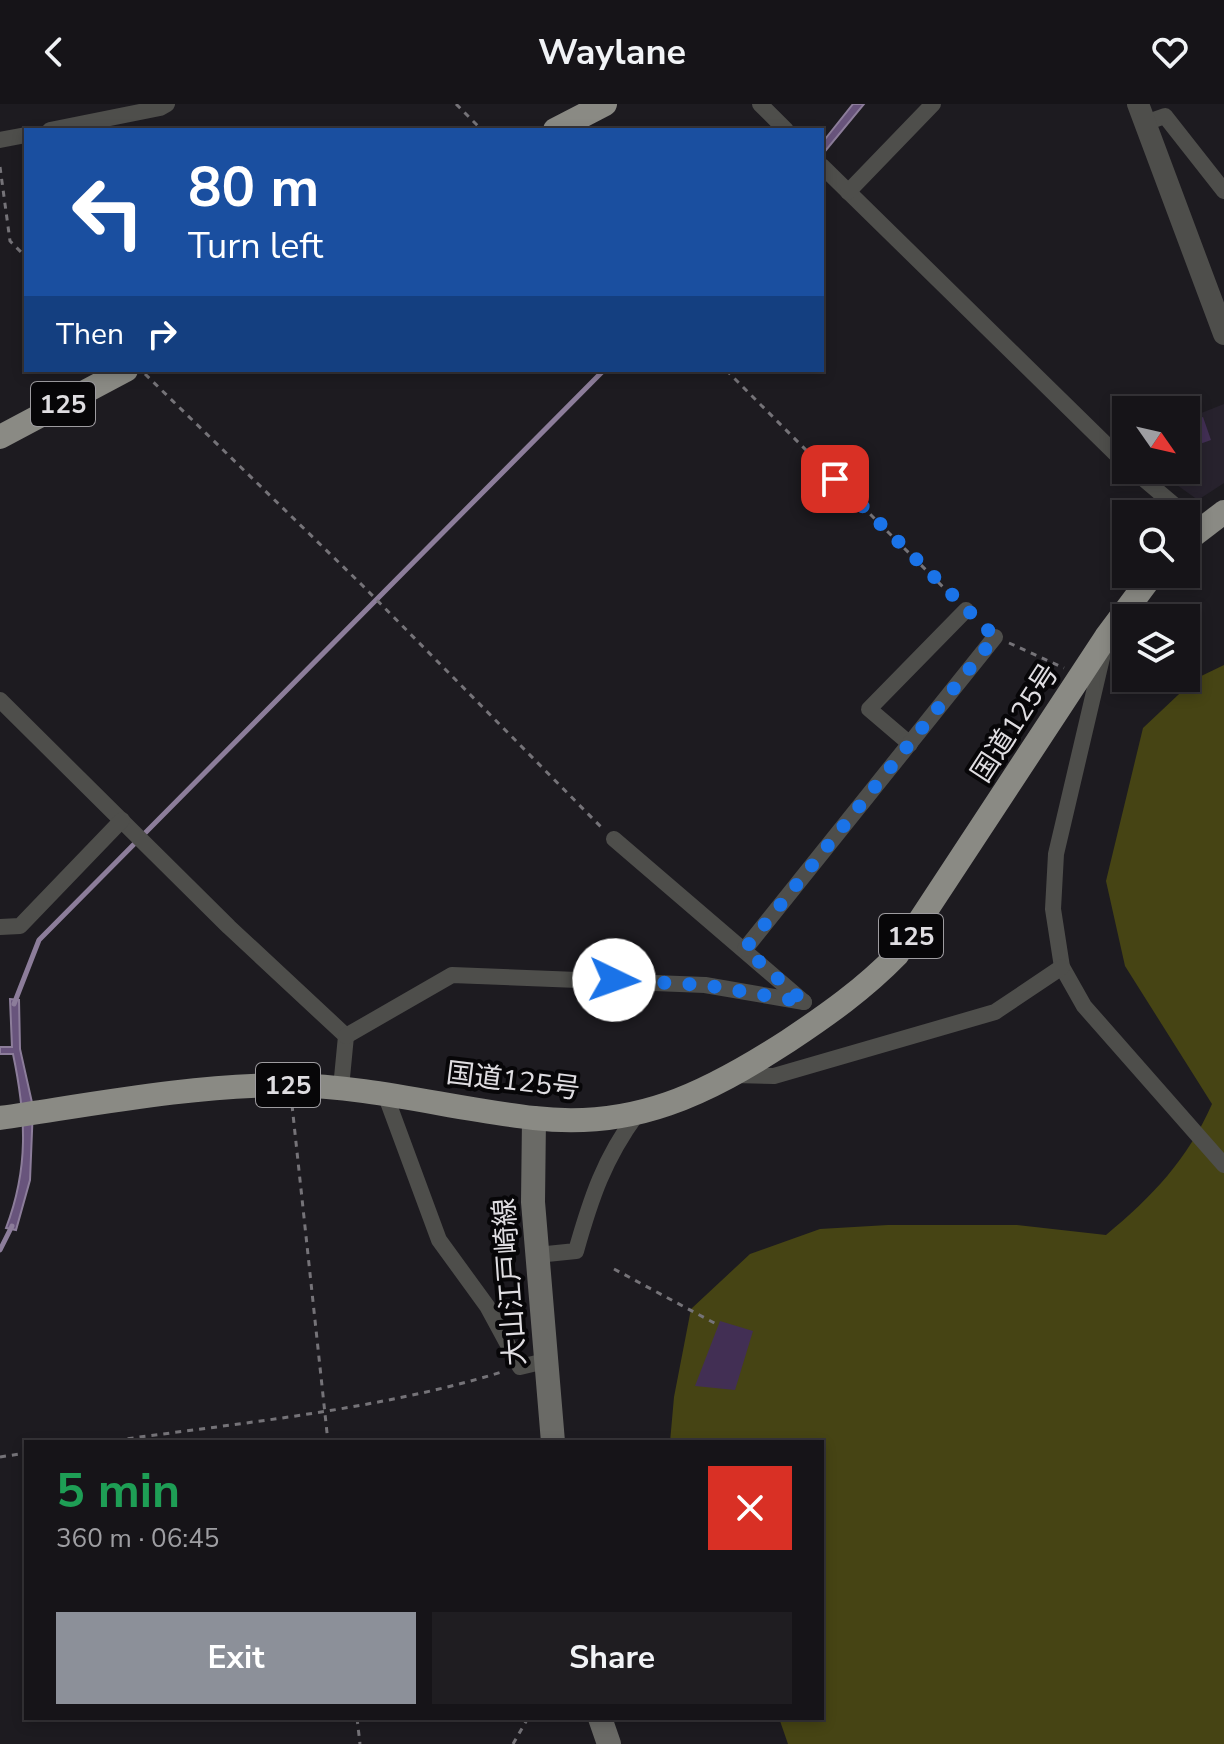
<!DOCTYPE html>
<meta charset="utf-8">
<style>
body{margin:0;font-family:"Nunito Sans","Noto Sans JP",sans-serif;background:#1f1d21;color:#f1f3f6;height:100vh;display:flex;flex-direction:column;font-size:30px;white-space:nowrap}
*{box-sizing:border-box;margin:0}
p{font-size:26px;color:#9e9ea2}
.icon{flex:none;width:44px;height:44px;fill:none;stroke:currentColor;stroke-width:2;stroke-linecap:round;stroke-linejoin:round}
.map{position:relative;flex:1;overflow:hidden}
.sheet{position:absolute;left:24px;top:1336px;width:800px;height:280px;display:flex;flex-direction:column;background:#161418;border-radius:0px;box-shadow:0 4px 12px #0003,0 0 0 2px #353337}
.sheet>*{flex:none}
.top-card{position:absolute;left:24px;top:24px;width:800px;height:244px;border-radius:0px;box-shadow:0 4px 12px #0003,0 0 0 2px #353337;background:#1a4fa0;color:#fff;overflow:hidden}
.needle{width:52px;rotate:124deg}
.fabs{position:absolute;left:1112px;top:292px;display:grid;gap:16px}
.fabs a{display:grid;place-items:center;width:88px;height:88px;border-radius:0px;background:#161418;box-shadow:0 4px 12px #0003,0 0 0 2px #353337;font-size:40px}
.pin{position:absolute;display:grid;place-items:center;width:68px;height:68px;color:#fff;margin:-34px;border-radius:16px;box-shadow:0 4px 12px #0006}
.me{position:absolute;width:88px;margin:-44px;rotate:93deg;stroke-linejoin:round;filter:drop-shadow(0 0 6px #0008)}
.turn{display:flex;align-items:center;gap:28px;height:168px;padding:0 32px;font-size:36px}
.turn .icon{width:104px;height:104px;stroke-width:2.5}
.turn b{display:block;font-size:56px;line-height:68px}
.then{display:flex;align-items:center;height:76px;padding:0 32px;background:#0003;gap:16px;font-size:30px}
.round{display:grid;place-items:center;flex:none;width:84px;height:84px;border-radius:0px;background:#1f1d21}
.summary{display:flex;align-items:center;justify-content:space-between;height:136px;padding:0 32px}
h1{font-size:48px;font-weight:700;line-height:60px;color:#1e9e55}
.button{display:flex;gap:16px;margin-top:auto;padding:16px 32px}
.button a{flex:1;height:92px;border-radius:0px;background:#8c9099;color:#fff;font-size:32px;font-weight:700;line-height:92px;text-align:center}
.button a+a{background:#1f1d21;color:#f1f3f6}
header{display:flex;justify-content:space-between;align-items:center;height:104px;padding:0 32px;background:#161418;font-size:36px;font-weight:700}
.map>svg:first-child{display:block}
.built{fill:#27222d}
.forest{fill:#464414}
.water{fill:#68547c;stroke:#8c7d9a;stroke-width:2}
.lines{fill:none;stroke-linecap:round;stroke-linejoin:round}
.stream{stroke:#8c7d9a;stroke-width:5}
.building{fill:#422f54}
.path{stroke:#757378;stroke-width:3;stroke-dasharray:6 6;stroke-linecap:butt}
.minor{stroke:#4e4e4b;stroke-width:16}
.tertiary{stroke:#4e4e4b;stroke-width:22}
.secondary{stroke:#6a6a66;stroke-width:24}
.trunk{stroke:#8a8a84;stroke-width:24}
.route{stroke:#1a73e8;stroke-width:14;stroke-dasharray:0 25.2}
.labels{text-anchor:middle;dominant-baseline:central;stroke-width:8;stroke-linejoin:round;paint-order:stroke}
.shield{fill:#070608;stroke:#9e9ca0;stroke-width:2}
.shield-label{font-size:26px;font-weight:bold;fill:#dfdde1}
.street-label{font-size:28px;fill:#dfdde1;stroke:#070608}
</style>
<header><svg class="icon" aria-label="back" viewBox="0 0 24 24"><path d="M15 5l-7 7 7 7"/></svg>Waylane<svg class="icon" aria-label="heart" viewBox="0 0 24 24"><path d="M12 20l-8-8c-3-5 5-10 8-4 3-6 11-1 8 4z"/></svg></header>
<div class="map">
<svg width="1224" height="1640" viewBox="0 0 1224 1640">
<rect width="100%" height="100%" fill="#1d1b20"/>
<!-- built -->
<path class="built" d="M1224,300V379L1198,396L1156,366H1186V315Z"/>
<!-- forest -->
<path class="forest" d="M1224,561V1640H788L779,1614H822V1338H670L674,1293L691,1205L750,1150L820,1125L888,1121H1017L1106,1131C1152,1093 1188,1055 1212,1000L1125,862L1106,777L1143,624L1195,575Z"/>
<!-- water -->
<g class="water">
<path d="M853,0H864L822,51V39Z"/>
<path d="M10,895L19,896L20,945L33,1003L30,1076L16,1126L6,1124C29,1064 26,1012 13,950H0V943H12Z"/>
</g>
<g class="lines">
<!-- stream -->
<g class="stream">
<path d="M14,900L39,836L604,266"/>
<path d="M0,1146L12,1122"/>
</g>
</g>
<!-- building -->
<g class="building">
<path d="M1203,313L1211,336L1186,345V319Z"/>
<path d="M720,1217L753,1227L735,1286L695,1282Z"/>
</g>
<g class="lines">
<!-- path -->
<g class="path">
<path d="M456,0L482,26"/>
<path d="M0,63L10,137L26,153"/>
<path d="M726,266L954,494"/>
<path d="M145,270L362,481L602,724"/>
<path d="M1009,539L1064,564"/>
<path d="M292,1001L328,1338"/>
<path d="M614,1165L718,1221"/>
<path d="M104,1338C237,1319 376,1307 505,1267"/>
<path d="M0,1353L26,1349"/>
<path d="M357,1614L360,1640"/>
<path d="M513,1640L528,1614"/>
</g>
<!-- minor -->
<g class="minor">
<path d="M760,0L786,26"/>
<path d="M1145,19L1165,12L1224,87"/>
<path d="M50,26L160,4L167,0"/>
<path d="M0,36L26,31"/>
<path d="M822,62L1126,360"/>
<path d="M848,88L933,0"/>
<path d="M1133,366L1185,410"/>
<path d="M1106,537L1056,750L1053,805L1062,863L1084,902L1224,1061"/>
<path d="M0,596L229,823L346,932L341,984"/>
<path d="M910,640L869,605L966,506"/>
<path d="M614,735L804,898"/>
<path d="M0,823L20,822L122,716"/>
<path d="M745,845L995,533"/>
<path d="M346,932L452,871L705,881L804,898"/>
<path d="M734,971L774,972L995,908L1062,863"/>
<path d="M385,990L439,1136L487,1202L520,1263L545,1257"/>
<path d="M537,1151L576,1147C591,1094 604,1055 637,1010"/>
</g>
<!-- tertiary -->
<path class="tertiary" d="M1138,0L1224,230"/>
<!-- secondary -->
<g class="secondary">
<path d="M534,1014L533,1098L553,1338"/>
<path d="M600,1614L609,1640"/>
</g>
<!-- trunk -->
<g class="trunk">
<path d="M555,26L605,0"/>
<path d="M0,333L126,266"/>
<path d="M1186,437L1224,408"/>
<path d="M0,1014C95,1000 192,981 288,981C372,982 452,1005 534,1014C634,1026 706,990 788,937C827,911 864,885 897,851L1106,533L1153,470"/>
</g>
</g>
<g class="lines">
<!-- route -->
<path class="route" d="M614,876L705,881L804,898L745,845L995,533L835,375"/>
</g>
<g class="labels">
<!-- shield labels -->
<g class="shield">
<rect x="31" y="278" width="64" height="44" rx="6"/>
<rect x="879" y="810" width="64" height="44" rx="6"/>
<rect x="256" y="959" width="64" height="44" rx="6"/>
</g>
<g class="shield-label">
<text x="63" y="300">125</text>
<text x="911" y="832">125</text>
<text x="288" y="981">125</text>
</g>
<!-- street labels -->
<g class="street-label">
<text transform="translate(1015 619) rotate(-57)">国道125号</text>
<text transform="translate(513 977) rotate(7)">国道125号</text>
<text transform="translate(510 1178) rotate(-94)">大山江戸崎線</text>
</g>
</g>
</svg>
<div class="fabs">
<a><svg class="needle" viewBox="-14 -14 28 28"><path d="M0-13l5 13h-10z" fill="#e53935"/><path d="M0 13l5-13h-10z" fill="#9e9ea2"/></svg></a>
<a><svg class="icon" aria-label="search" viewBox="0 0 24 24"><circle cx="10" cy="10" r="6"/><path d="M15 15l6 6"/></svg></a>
<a><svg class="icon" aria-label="layers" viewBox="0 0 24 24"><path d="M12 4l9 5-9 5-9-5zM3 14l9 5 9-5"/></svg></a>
</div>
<div class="pin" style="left:835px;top:375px;background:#d93025"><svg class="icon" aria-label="arrive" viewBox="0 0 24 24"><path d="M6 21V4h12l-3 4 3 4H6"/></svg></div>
<svg class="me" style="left:614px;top:876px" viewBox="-20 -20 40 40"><circle r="19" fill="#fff"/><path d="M0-13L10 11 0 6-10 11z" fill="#1a73e8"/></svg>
<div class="top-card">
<div class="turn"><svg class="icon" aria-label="left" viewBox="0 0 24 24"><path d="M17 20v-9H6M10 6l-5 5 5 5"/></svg><div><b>80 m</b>Turn left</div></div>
<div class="then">Then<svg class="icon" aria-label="right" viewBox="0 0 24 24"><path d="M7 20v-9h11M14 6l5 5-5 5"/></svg></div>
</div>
<section class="sheet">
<div class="summary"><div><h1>5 min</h1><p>360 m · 06:45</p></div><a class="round" style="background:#d93025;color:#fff"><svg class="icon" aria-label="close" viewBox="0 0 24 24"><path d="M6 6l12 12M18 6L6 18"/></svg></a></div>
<div class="button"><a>Exit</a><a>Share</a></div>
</section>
</div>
